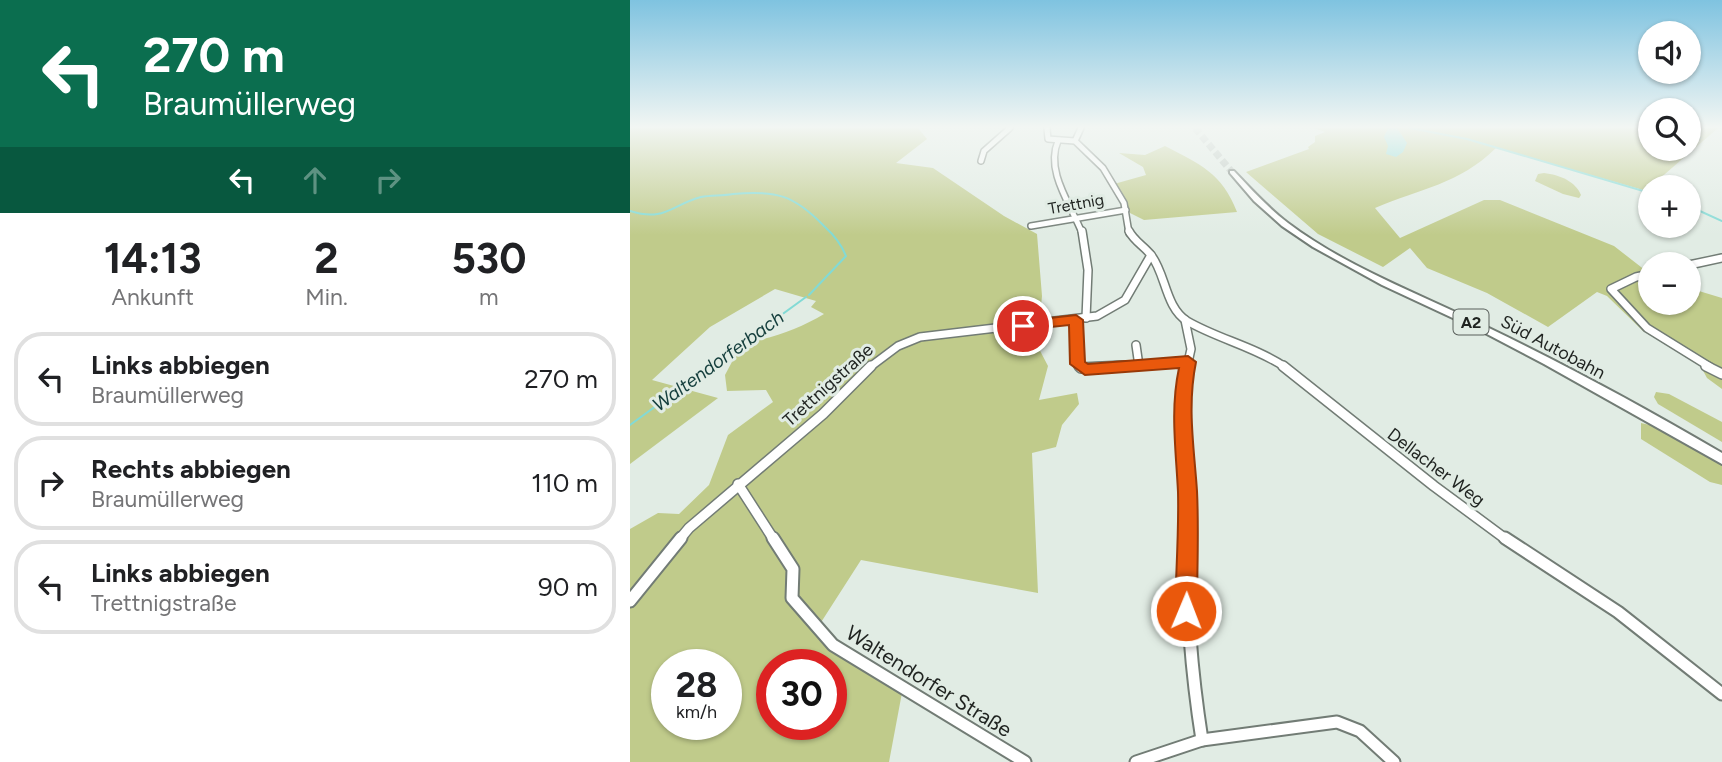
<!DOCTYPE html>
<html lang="de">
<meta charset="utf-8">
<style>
body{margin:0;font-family:Figtree,sans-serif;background:#f2f2f2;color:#202124;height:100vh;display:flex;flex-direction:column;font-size:26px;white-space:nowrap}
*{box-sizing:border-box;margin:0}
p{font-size:23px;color:#757577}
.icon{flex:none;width:38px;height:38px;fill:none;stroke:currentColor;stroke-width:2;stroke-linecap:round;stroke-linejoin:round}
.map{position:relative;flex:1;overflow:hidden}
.drawer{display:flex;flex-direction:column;background:#fff;width:630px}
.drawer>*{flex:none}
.guide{background:#0b6e4f;color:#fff;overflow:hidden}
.controls{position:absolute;left:1008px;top:21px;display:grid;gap:14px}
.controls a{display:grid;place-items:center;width:63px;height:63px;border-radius:50%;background:#fff;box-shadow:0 2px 5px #0004;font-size:35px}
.speed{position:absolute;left:21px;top:649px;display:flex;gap:14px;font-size:35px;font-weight:700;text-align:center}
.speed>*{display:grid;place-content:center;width:91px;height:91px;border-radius:50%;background:#fff;box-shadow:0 2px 5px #0004;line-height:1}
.speed small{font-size:18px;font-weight:400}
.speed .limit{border:10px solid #d22;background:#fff;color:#111}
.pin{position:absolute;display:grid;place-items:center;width:60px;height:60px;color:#fff;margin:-30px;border:4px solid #fff;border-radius:50%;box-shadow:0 2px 7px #0007}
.me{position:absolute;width:77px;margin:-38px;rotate:1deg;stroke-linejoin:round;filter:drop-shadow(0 0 5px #0008)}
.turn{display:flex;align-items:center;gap:24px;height:147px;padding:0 28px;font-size:32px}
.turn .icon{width:91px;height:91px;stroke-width:2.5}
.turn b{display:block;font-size:49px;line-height:60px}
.lanes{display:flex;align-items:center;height:66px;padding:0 28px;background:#0003;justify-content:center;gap:35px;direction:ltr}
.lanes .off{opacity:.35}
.eta{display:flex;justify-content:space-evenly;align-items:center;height:119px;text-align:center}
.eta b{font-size:42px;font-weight:700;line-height:49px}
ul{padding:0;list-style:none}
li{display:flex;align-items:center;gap:21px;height:94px;margin:0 14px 10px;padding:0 14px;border:4px solid #e0e0e0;border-radius:28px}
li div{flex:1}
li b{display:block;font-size:26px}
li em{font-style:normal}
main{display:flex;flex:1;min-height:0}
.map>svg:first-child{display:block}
.green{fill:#c0cb8b;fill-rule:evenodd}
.water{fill:#82dad5}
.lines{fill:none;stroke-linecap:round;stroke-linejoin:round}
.stream{stroke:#82dad5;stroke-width:2}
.highway-tunnel{stroke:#bac4bd;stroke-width:7;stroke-dasharray:7 3.5;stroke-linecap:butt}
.minor-far3-casing{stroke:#727c75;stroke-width:8}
.minor-far2-casing{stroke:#727c75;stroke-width:10}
.minor-far1-casing{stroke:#727c75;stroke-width:12}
.minor-casing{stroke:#727c75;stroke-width:15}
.highway-casing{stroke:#727c75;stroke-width:4}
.minor-far3{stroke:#fff;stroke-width:5}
.minor-far2{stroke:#fff;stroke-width:7}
.minor-far1{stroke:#fff;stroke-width:9}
.minor{stroke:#fff;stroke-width:11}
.highway{fill:#fff;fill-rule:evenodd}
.route{fill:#ea580c;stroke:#983908;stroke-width:2}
.labels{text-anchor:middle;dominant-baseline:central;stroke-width:6;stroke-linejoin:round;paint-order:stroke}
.far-street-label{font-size:16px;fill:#1f2320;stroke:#e1ece4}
.shield{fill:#e1ece4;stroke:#595f5b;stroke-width:2}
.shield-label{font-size:16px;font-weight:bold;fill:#1f2320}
.street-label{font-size:18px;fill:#1f2320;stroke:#e1ece4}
.water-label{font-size:19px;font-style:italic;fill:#143e3c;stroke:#e1ece4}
.near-street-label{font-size:21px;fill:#1f2320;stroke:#e1ece4}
</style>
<main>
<section class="drawer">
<div class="guide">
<div class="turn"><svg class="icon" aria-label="left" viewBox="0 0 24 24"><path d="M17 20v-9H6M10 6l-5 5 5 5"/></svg><div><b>270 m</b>Braumüllerweg</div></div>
<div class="lanes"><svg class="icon" aria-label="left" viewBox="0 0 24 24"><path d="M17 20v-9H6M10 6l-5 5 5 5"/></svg><svg class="icon off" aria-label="ahead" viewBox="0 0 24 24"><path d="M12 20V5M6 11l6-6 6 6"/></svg><svg class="icon off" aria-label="right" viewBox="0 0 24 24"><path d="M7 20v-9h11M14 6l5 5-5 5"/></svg></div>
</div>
<div class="eta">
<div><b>14:13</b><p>Ankunft</p></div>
<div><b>2</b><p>Min.</p></div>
<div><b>530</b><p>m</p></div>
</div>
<ul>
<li><svg class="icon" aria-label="left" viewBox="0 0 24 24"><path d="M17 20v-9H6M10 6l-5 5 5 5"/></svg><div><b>Links abbiegen</b><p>Braumüllerweg</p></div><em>270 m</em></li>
<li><svg class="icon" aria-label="right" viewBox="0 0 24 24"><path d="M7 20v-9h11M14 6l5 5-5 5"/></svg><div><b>Rechts abbiegen</b><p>Braumüllerweg</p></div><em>110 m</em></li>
<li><svg class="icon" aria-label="left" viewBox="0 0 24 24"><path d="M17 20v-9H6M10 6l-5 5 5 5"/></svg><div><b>Links abbiegen</b><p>Trettnigstraße</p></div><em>90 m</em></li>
</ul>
</section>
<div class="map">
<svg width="1092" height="762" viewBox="0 0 1092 762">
<rect width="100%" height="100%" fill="#e1ece4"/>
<!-- green -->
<g class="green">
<path d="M0,128H288L297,139L266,163L303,168L374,216L407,234L412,296L407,345L418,366L409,400L447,393L449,404L432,425L426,447L402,453L408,593L231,560L188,627L274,682L259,762H0V529L28,513L49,514L79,485L98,435L143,402L136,390L97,391L95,375L112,343C141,339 169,329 194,314L181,307L186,301L145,289L80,327L22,380L88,398L0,464ZM37,665H96V724H37ZM142,665H201V724H142Z"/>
<path d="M684,128H1020V149H1059V128H1088L1020,187V192L866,148C828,185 791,188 745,208L770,238L854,200H870L984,246L1020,274V303H1059V288L1092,298V389L1077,378L1070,365L1013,331L977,296L967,292L918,327L857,293L797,268L780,248L753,267L688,234L616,172L679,149L678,147L685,142V136L695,132Z"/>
<path d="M535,146C570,164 592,173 607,212L514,220L500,213L496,200L484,184L516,175L513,167L489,153L515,155Z"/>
<path d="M914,173C930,175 945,181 951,195L949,198L933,194L905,181L908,174Z"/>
<path d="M1026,392L1039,394L1092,422V442L1028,404L1024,397Z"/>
<path d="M1011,423L1024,426L1092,465V485L1080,482L1011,439Z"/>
</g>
<!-- water -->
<path class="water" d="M758,128H767L777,143L773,152L766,157L756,154L758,146L754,137Z"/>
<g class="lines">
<!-- stream -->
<g class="stream">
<path d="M780,128L837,139L1020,193"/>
<path d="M1059,130L1070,138"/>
<path d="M1059,206L1092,221"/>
<path d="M0,211C35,222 41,205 71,197C81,195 92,196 103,194C146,190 164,195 194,226C204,235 211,243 216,256L179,295"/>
<path d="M0,425L176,297"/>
</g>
<!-- highway-tunnel -->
<path class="highway-tunnel" d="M565,128L602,172"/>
<defs>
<g id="minor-far3">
<path d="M417,128L418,139L445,141L473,168L494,203L499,233"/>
<path d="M428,141C415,171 441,205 452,233"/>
<path d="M445,141L451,128"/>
<path d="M351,161L354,151L380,128"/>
<path d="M401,226L496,210"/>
</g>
<g id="minor-far2">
<path d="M452,231L458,270L456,318"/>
<path d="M499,231C504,241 514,246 521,255C536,274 535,307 557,321C588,339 623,346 655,367"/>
<path d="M1059,265L1092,258"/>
<path d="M1020,274L1006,277L981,289L1017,328L1080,367"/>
<path d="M446,320L447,364L450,367"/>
<path d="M555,320L561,349L557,367"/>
<path d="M506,345L509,366"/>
<path d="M240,367L268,346L290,337L467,316L495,300L521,255"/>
<path d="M463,367L558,362"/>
</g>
<g id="minor-far1">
<path d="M449,366L451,368L494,366"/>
<path d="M653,366L804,486L877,540"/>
<path d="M1076,366L1092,374"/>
<path d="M108,484L144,540"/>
<path d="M49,540L59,528L193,414L241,366"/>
<path d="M557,540C557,482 546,423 558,366"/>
</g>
<g id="minor">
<path d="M143,538L163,569L162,598L203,645L395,762"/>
<path d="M557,538C556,609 561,670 572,740"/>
<path d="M875,538L988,612L1092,694"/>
<path d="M0,601L51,538"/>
<path d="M506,762L572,740L707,722L730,731L764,762"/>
</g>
<path id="highway" d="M600,171H604C621,189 638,208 658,223C719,269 793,295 861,329C940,367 1017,409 1092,453V464L914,364L855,333L752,285L683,247L652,226L624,201L600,173Z"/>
</defs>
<!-- minor-far3 casing -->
<use href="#minor-far3" class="minor-far3-casing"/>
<!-- minor-far2 casing -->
<use href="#minor-far2" class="minor-far2-casing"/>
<!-- minor-far1 casing -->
<use href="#minor-far1" class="minor-far1-casing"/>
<!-- minor casing -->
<use href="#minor" class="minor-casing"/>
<!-- highway casing -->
<use href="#highway" class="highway-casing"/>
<!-- minor-far3 -->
<use href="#minor-far3" class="minor-far3"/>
<!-- minor-far2 -->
<use href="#minor-far2" class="minor-far2"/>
<!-- minor-far1 -->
<use href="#minor-far1" class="minor-far1"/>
<!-- minor -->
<use href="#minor" class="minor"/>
<!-- highway -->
<use href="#highway" class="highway"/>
</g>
<!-- sky -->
<linearGradient id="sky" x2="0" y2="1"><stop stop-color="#7fc3e0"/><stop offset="0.54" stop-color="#f2f6f3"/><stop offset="1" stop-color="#f2f6f3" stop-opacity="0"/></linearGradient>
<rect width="1092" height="235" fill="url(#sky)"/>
<!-- route -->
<path class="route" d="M446,315L453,320L455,362L458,364L558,356L566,362C557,406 564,447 567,491C569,531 567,571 567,611L564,618L556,621L548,618L545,611C546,571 549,531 548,492C546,450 540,410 549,368L455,375L440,364L439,325L393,330L385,326L393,321Z"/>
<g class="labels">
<!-- far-street labels -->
<g class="far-street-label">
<text transform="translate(446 204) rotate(-10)">Trettnig</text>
</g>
<!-- shield labels -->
<rect class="shield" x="823.5" y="309.5" width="35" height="25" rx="5"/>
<g class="shield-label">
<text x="841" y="322">A2</text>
</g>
<!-- street labels -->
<g class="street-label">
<text transform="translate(923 347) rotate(28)">Süd Autobahn</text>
<text transform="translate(198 385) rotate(-42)">Trettnigstraße</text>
<text transform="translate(806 467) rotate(37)">Dellacher Weg</text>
</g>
<!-- water labels -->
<g class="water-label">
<text transform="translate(88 361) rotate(-36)">Waltendorferbach</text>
</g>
<!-- near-street labels -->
<g class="near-street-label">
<text transform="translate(299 681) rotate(32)">Waltendorfer Straße</text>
</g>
</g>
</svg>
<div class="controls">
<a><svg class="icon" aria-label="sound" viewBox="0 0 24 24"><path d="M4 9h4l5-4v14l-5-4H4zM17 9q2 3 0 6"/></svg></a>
<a><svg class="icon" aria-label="search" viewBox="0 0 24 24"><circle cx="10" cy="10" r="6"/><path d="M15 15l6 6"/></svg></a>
<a>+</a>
<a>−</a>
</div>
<div class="speed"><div>28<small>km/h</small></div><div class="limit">30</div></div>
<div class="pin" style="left:393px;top:326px;background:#d93025"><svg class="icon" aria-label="arrive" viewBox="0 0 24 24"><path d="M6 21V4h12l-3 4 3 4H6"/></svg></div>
<svg class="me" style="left:556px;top:611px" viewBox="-20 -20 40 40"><circle r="17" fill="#ea580c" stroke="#fff" stroke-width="3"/><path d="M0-11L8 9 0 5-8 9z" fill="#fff"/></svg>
</div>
</main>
